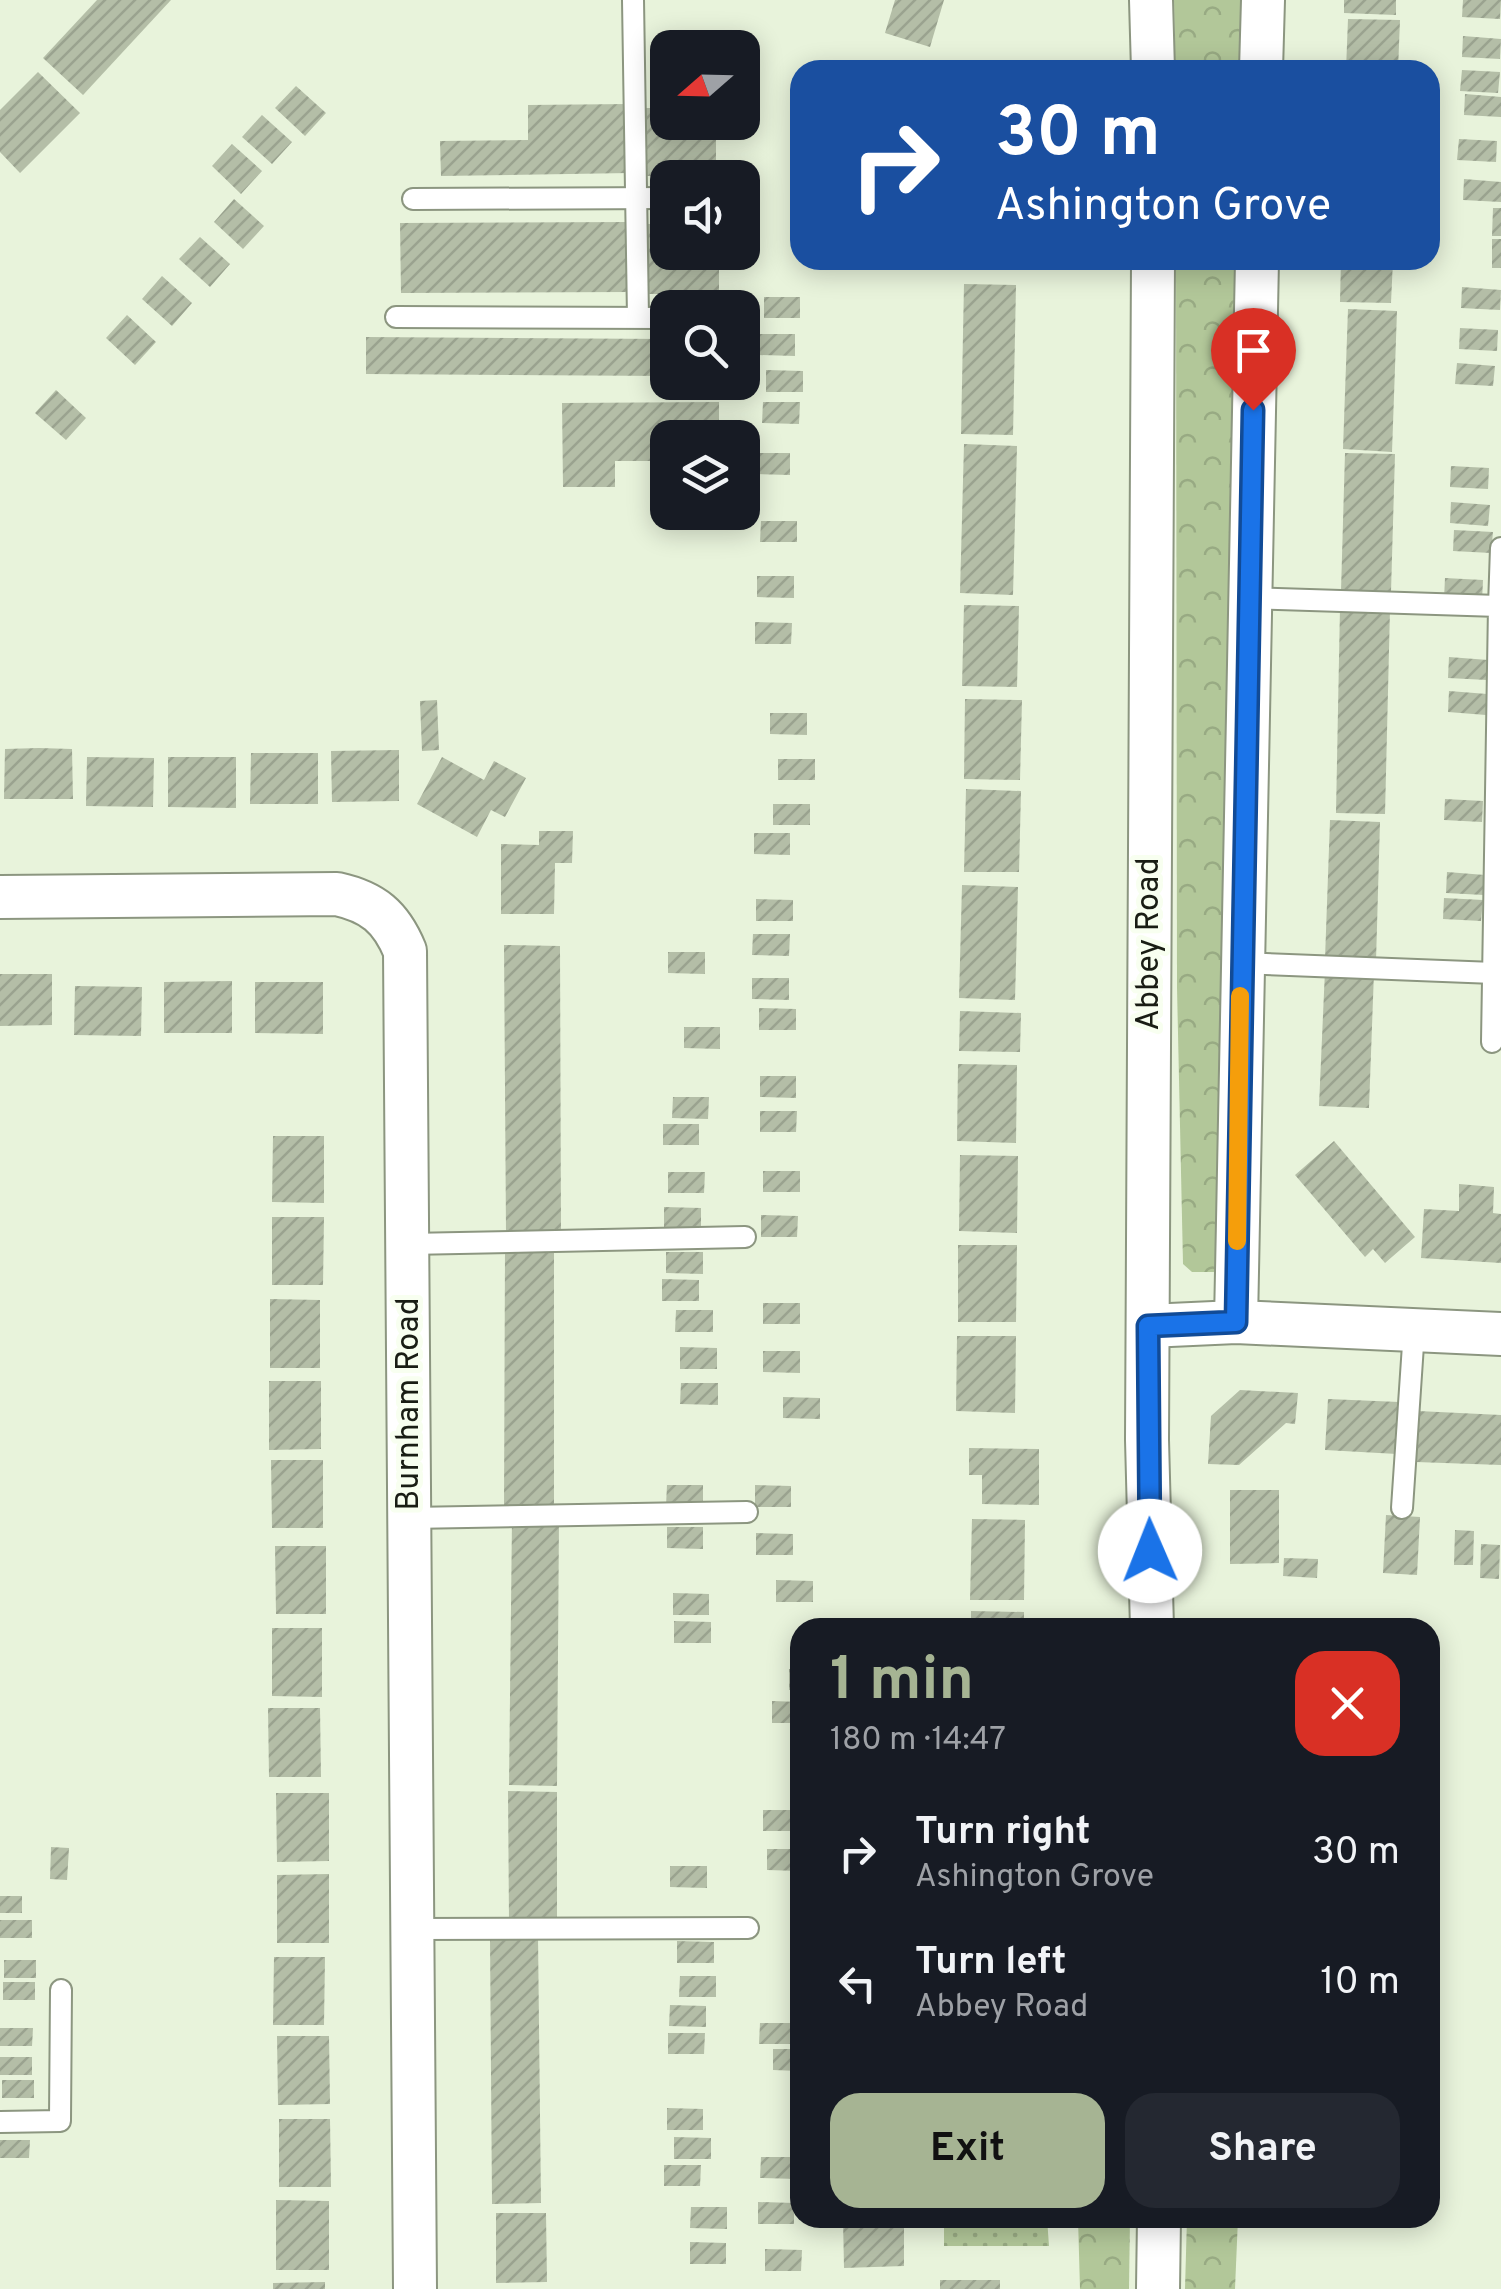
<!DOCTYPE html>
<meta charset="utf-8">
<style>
body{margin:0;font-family:Overpass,sans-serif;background:#242831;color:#f1f3f6;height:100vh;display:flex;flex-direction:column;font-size:38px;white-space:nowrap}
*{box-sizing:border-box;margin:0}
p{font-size:32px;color:#9ea1a6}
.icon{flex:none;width:55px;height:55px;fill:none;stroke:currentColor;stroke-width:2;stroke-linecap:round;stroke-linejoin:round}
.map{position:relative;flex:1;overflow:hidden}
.sheet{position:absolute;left:790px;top:1618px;width:650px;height:610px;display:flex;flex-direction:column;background:#171b24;border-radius:30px;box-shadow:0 5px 25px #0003}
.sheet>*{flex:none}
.banner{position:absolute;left:790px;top:60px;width:650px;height:210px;border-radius:30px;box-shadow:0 5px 25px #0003;background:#1a4fa0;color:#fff;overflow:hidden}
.needle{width:65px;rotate:250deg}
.tools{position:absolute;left:650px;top:30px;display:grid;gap:20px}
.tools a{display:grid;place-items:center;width:110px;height:110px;border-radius:20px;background:#171b24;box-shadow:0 5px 25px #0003;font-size:50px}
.pin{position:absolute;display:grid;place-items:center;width:85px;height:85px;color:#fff;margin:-102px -42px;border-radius:50% 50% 50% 0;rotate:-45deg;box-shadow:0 0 10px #0007}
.pin .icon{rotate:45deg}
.me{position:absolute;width:110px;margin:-55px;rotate:359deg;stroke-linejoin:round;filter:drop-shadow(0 0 8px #0008)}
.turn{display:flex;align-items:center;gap:35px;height:210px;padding:0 40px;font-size:45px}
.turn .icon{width:130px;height:130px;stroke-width:2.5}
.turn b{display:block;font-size:70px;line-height:85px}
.round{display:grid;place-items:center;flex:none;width:105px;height:105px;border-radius:30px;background:#242831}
.overview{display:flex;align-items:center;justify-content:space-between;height:170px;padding:0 40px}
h1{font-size:60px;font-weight:700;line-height:75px;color:#a6b493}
.cta{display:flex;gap:20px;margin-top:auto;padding:20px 40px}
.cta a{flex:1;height:115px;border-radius:30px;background:#a6b493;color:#111;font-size:40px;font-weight:700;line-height:115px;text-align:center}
.cta a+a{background:#242831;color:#f1f3f6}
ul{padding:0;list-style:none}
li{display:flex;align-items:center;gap:30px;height:130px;padding:0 40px}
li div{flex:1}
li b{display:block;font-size:38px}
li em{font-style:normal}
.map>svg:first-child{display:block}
.grass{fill:url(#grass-dots)}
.forest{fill:url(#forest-crowns)}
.building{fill:url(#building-hatch)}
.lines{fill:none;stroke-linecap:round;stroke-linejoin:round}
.lane-casing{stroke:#8c9680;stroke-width:24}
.street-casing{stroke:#8c9680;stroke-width:46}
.lane{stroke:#fff;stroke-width:20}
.street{stroke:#fff;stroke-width:42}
.route-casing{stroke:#114b97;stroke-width:25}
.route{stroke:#1a73e8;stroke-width:18}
.slow{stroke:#f59e0b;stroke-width:18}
.labels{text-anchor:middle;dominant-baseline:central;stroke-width:10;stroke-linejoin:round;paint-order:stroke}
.street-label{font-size:32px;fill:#191d14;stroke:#f8fff0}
</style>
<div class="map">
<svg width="1501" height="2289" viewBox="0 0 1501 2289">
<defs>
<pattern id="grass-dots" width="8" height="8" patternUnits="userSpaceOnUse" patternTransform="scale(2.5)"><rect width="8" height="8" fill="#b2c799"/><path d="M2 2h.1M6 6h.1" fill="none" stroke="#98aa83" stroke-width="1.8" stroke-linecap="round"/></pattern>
<pattern id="forest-crowns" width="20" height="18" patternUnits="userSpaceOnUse" patternTransform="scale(2.5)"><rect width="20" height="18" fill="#b2c799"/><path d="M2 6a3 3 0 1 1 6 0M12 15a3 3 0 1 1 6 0" fill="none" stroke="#98aa83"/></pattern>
<pattern id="building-hatch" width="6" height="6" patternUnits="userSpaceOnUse" patternTransform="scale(2.5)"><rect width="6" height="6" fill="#b4bea7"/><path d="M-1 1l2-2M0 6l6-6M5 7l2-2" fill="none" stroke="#9aa38f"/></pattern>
</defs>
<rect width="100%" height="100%" fill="#e8f3db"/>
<!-- grass -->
<path class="grass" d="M944,2218H1047L1049,2246H944Z"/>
<!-- forest -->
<g class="forest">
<path d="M1174,0H1242L1240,70H1175Z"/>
<path d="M1176,260H1237L1221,1265L1214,1272H1192L1183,1264L1177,987Z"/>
<path d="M1078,2218H1130L1129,2289H1080Z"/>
<path d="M1187,2218H1238L1235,2289H1185Z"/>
</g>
<!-- building -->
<g class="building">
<path d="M97,0H171L83,95L43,58Z"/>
<path d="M895,0H944L930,47L885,33Z"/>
<path d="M1344,0H1396V15L1344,13Z"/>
<path d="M1463,0H1501L1500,19L1462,17Z"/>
<path d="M1348,19L1400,20L1398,70H1346Z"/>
<path d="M1463,36L1501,39L1500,59L1462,57Z"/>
<path d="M1462,70L1500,72L1498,93L1460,91Z"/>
<path d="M38,72L80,113L20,173L0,152V110Z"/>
<path d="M296,86L326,113L305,136L275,108Z"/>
<path d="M1465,94L1501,97V117L1464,115Z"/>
<path d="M629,104L630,173L441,176L440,141L528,140V105Z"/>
<path d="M644,108H668V122H716V175L645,176Z"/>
<path d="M262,115L292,142L272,164L242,137Z"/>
<path d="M1459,139L1497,141L1496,162L1457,160Z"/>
<path d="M232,144L262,171L241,194L212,166Z"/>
<path d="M1464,179L1501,182V202L1463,200Z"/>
<path d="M234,199L264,226L243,249L214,222Z"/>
<path d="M1493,208H1501V236H1492Z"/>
<path d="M630,222L631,292L401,293L400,223Z"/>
<path d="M647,224H668V252H719V294H647Z"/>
<path d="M200,237L230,264L210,287L179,259Z"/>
<rect x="1492" y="239" width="9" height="29"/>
<path d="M1341,260H1393L1391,303L1340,302Z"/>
<path d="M162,276L192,303L172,326L142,299Z"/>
<path d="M964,284L1016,285L1013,435L961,434Z"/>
<path d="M1462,287L1501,290L1500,310L1461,308Z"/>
<rect x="764" y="297" width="36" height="21"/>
<path d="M1348,309L1397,311L1392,452L1343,449Z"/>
<path d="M127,315L156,342L135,365L106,338Z"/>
<path d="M1460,328L1498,330L1497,351L1459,349Z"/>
<path d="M758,334H795V356L758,355Z"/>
<path d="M366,337L668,339V376L366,374Z"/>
<path d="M1457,363L1495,366L1493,386L1455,384Z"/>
<path d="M766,370L803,371V392H766Z"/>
<path d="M56,390L86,418L66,440L35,413Z"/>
<path d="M719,402V438H668V461H615V487H563L562,403Z"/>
<path d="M763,402H800L799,424L762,423Z"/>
<path d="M964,444L1017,446L1013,595L960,593Z"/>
<path d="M754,453H790V475L754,474Z"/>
<path d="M1345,453L1395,454L1391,592L1341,591Z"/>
<path d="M1451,466L1489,468L1488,489L1450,487Z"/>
<path d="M1451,502L1490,505L1488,526L1450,523Z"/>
<path d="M761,521H797V542H760Z"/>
<path d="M1454,530L1493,532L1491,553L1453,551Z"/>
<path d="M757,576H794V598L757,597Z"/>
<path d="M1445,578L1483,580L1482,601L1444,599Z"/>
<path d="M964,605L1019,606L1017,687L962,686Z"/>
<path d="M1340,607L1390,609L1385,814L1336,813Z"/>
<path d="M755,622L792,623L791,644H755Z"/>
<path d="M1449,657L1488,660L1487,680L1448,678Z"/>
<path d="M1449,691L1487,694L1486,715L1448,712Z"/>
<path d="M965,699L1022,700L1020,780L964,779Z"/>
<path d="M437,700L439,750L422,751L420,701Z"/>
<path d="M770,713H807V735L770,734Z"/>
<path d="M39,748L72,749L73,799H4L5,749Z"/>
<path d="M399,750V801L332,802L331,751Z"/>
<path d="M251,753H318V804H250Z"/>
<path d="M87,757L154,758L153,807L86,806Z"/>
<path d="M168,757H236V808L168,807Z"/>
<path d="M442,757L484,780L494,761L526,778L505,817L491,810L477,837L417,804Z"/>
<rect x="778" y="759" width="37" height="21"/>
<path d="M966,789L1021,791L1019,872H964Z"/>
<path d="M1445,799L1483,801L1482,822L1444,820Z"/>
<rect x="773" y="804" width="37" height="21"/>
<path d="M1330,820L1380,822L1376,961L1325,959Z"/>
<path d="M539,831H573L572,863H555L554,914H501V844L539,845Z"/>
<path d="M754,833H790V855L754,854Z"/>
<path d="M1447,872L1485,875L1484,895L1446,893Z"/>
<path d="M962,885L1018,887L1015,1000L959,998Z"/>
<path d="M1444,898L1483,900L1481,921L1443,919Z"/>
<path d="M756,899L793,900V921H756Z"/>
<path d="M753,934H790L789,956L752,955Z"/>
<path d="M504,945L560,946L561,1232H506Z"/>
<path d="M668,952H705V974L668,973Z"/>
<path d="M1325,970L1374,972L1369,1108L1319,1106Z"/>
<path d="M0,974H52V1025L0,1026Z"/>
<path d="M752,978H789V1000L752,999Z"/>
<path d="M232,981V1033H164V982Z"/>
<path d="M255,982H323V1034L255,1033Z"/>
<path d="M75,986L142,987L141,1036L74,1035Z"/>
<path d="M759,1008L796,1009V1030H759Z"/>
<path d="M960,1011L1021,1013L1020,1052L959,1051Z"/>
<path d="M684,1027H720V1049L684,1048Z"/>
<path d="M958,1064L1017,1065L1016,1143L957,1141Z"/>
<path d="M760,1076H796V1098L760,1097Z"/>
<path d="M673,1097H709L708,1119L672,1118Z"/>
<path d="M760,1111H797L796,1132H760Z"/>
<rect x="663" y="1124" width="36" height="21"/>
<path d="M273,1136H324V1203L272,1202Z"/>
<path d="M1334,1141L1415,1237L1385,1263L1373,1249L1365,1257L1295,1175Z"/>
<path d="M960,1155L1018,1156L1017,1233L959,1231Z"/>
<rect x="763" y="1171" width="37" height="21"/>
<path d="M668,1172H705L704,1193H668Z"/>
<path d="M1459,1184L1494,1187L1493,1213L1501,1214V1263L1421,1258L1424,1209L1459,1211Z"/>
<path d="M664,1207L701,1208V1229H664Z"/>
<path d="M761,1215L798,1216L797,1237H761Z"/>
<path d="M272,1217H324L323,1285H272Z"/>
<path d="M958,1245H1017L1016,1322H958Z"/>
<path d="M554,1248V1508L504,1509L505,1249Z"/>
<path d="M666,1252H703V1274L666,1273Z"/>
<path d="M662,1279L699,1280V1301H662Z"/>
<path d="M270,1299L320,1300V1368H270Z"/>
<rect x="763" y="1303" width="37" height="21"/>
<path d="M676,1310H713V1332H675Z"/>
<path d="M957,1336H1016L1015,1413L956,1411Z"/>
<path d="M680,1347L717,1348V1369H680Z"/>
<path d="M763,1351H800V1373L763,1372Z"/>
<path d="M269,1381H321V1449L269,1450Z"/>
<path d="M681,1383H718V1405L680,1404Z"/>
<path d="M1240,1390L1298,1393L1295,1424L1286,1423L1239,1465L1208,1464L1211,1416Z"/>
<path d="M783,1397L820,1398V1419L783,1418Z"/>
<path d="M1328,1399L1399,1402L1397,1454L1325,1450Z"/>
<path d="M1418,1411L1501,1415V1465L1416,1462Z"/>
<path d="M969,1448L1039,1449V1505L982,1504V1475H969Z"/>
<path d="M271,1460H323V1528H272Z"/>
<path d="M667,1485H703V1506H666Z"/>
<path d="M755,1485L791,1486V1507H755Z"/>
<path d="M1230,1490H1279V1563L1230,1564Z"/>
<path d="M1386,1515L1420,1517L1417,1575L1383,1573Z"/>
<path d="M512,1519H559L557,1786L509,1785Z"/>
<path d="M972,1519L1025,1520L1024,1600H970Z"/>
<path d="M667,1527H703V1549L667,1548Z"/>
<path d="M1455,1530L1474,1531L1473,1565H1454Z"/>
<path d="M756,1533L793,1534V1555H756Z"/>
<path d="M1481,1544L1500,1545L1499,1579L1480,1578Z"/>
<path d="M275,1546H326V1614H276Z"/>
<path d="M1284,1558L1318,1559L1317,1578L1283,1576Z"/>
<path d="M776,1580L813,1581V1602H776Z"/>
<path d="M673,1593L709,1594V1615H673Z"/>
<path d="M971,1611L1024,1612V1628H971Z"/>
<path d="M817,1619H853V1628H816Z"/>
<path d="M674,1621L711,1622V1643H674Z"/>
<path d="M272,1628H322V1697L272,1696Z"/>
<rect x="789" y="1669" width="11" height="21"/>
<path d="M772,1701L800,1702V1723H772Z"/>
<path d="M268,1708H320L321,1777H269Z"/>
<path d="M508,1791L557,1792V1922H509Z"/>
<path d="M276,1793H329V1861L277,1862Z"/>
<rect x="763" y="1810" width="37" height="21"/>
<path d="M51,1847L69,1848L67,1880L50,1879Z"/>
<path d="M767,1849H800V1871L767,1870Z"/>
<path d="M670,1866H707V1888L670,1887Z"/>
<path d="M329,1874V1943H277V1875Z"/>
<rect x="0" y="1896" width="22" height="17"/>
<rect x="791" y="1898" width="9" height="21"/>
<rect x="0" y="1920" width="32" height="18"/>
<path d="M538,1937L541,2203L492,2204L490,1938Z"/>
<path d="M677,1941L714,1942V1963H677Z"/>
<path d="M274,1957H325L324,2025H273Z"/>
<rect x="4" y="1960" width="32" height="18"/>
<rect x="792" y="1969" width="8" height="22"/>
<path d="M680,1976H716V1997H679Z"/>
<rect x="3" y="1982" width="32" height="18"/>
<path d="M670,2005L706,2006V2027L669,2026Z"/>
<path d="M760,2023H796V2044H759Z"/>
<path d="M0,2028H33L32,2046H0Z"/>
<path d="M668,2033H705L704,2054H668Z"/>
<path d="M277,2036H329L330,2104L278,2105Z"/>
<path d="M773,2049H800V2071L773,2070Z"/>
<rect x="0" y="2057" width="32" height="18"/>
<rect x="2" y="2080" width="32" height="18"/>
<path d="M793,2093H800V2114H792Z"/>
<path d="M667,2108L703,2109V2130H667Z"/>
<path d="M279,2119H330L331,2187H279Z"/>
<path d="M674,2137L711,2138V2159H674Z"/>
<path d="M0,2140H30L29,2158H0Z"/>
<path d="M761,2157H797V2179L760,2178Z"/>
<path d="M664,2165H701L700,2186H664Z"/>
<path d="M276,2200L329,2201V2270H276Z"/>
<path d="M758,2202L794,2203V2224H758Z"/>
<path d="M691,2207H727V2229L690,2228Z"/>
<path d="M496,2213H546L547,2282L496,2283Z"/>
<path d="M843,2218H904V2266L844,2268Z"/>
<path d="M690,2242L726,2243V2264H690Z"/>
<path d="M765,2249L802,2250L801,2271H765Z"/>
<rect x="940" y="2280" width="60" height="9"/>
<path d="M325,2282V2289H273V2283Z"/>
</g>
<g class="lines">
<defs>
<g id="lane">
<path d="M633,0L638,317"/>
<path d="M413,199L668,198"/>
<path d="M396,317L668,318"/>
<path d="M1248,598L1499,606L1492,1042"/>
<path d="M1499,606L1501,548"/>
<path d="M1240,963L1494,973"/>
<path d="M409,1244L745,1237"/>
<path d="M1402,1508L1414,1330"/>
<path d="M410,1518L747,1512"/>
<path d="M413,1929L748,1928"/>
<path d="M0,2122L60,2121L61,1990"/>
</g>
<g id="street">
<path d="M1151,0L1153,70"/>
<path d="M1261,70L1263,0"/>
<path d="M0,897L337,894C373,902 391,917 405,951L415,2289"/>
<path d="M1236,1322L1257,260"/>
<path d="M1148,1326L1236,1322L1501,1334"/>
<path d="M1152,1628L1147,1440L1153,260"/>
<path d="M1158,2289L1159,2218"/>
</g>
</defs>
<!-- lane casing -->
<use href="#lane" class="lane-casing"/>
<!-- street casing -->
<use href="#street" class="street-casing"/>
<!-- lane -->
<use href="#lane" class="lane"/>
<!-- street -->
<use href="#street" class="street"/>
</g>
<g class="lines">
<defs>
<path id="route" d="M1150,1551L1148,1326L1236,1322L1253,410"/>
</defs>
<!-- route casing -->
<use href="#route" class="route-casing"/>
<!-- route -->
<use href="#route" class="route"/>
<!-- slow -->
<path class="slow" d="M1237,1241L1240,996"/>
</g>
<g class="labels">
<!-- street labels -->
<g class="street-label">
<text transform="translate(1150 944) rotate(-90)">Abbey Road</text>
<text transform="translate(410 1404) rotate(-90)">Burnham Road</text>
</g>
</g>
</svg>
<div class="tools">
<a><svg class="needle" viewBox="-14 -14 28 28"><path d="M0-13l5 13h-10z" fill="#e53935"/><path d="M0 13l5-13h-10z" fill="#9ea1a6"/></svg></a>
<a><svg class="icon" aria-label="sound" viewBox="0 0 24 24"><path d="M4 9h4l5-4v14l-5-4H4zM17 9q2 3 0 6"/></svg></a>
<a><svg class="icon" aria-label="search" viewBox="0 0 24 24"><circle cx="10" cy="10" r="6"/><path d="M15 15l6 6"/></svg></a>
<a><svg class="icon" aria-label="layers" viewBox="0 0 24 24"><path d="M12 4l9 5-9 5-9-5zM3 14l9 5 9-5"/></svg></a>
</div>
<div class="pin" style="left:1253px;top:410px;background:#d93025"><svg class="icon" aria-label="arrive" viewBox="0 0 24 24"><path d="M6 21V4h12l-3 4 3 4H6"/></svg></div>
<svg class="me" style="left:1150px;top:1551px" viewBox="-20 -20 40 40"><circle r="19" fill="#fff"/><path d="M0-13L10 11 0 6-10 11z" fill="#1a73e8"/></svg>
<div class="banner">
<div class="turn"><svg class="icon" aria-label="right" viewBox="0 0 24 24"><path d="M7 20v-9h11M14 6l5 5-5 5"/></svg><div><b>30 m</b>Ashington Grove</div></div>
</div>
<section class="sheet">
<div class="overview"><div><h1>1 min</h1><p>180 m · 14:47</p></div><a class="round" style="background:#d93025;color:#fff"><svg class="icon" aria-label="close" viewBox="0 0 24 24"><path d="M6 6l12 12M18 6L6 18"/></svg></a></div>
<ul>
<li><svg class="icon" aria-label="right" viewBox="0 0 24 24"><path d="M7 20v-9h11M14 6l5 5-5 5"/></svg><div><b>Turn right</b><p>Ashington Grove</p></div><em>30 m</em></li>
<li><svg class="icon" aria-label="left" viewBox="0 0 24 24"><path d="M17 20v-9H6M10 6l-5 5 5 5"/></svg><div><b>Turn left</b><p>Abbey Road</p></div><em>10 m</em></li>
</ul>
<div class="cta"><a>Exit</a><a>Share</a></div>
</section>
</div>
